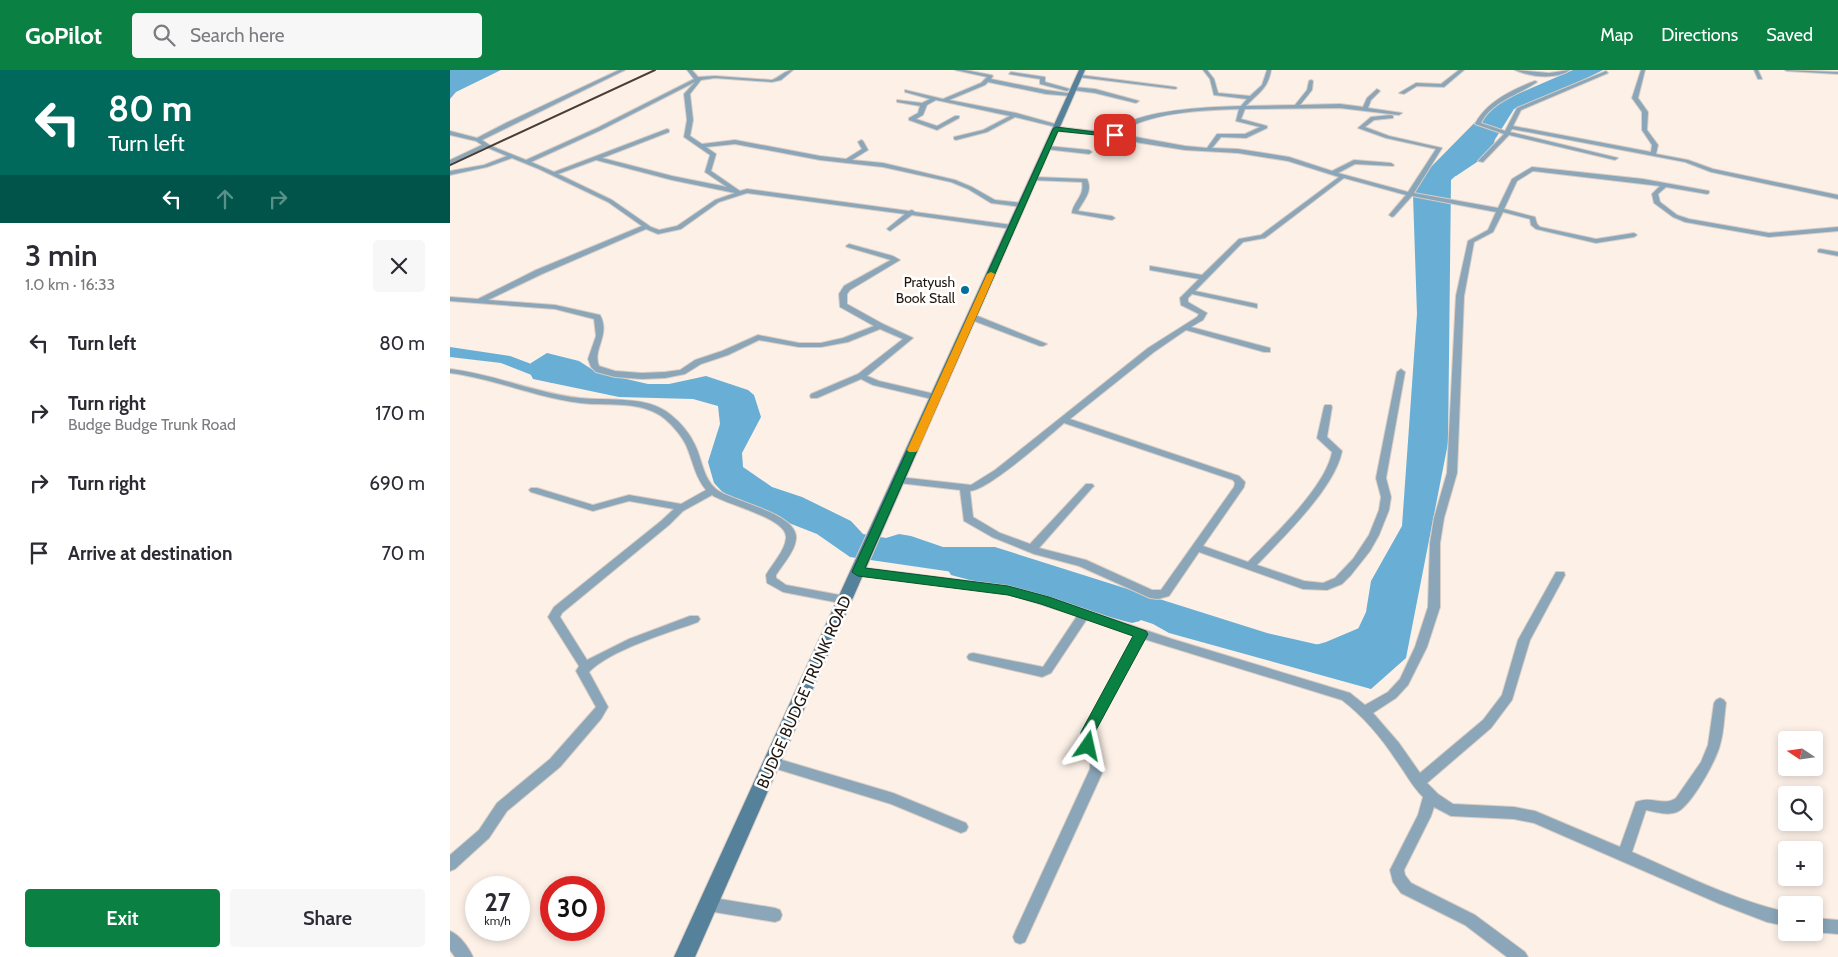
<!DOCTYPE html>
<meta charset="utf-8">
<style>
body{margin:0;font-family:Cabin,sans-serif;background:#f7f7f7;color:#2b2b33;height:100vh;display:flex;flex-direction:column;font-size:19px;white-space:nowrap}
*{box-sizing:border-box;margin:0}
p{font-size:16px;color:#7c7c81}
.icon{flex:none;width:28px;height:28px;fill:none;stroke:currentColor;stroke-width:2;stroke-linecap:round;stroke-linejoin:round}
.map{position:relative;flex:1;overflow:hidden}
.drawer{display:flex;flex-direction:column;background:#fff;width:450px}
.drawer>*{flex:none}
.guide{background:#00695c;color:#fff;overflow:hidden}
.needle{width:32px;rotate:283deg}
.tools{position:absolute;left:1328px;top:661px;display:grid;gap:10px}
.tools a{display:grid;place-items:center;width:45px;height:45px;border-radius:5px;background:#fff;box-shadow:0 2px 8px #0003;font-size:25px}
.speed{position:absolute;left:15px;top:806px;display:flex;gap:10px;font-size:25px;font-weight:700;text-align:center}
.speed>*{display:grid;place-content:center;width:65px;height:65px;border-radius:50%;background:#fff;box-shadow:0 2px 8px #0003;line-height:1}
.speed small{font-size:12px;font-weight:400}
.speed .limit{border:8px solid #d22;background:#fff;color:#111}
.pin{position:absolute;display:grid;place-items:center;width:42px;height:42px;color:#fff;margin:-21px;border-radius:10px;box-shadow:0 2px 8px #0006}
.me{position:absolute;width:55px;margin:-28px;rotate:11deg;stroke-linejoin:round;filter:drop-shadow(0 0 4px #0008)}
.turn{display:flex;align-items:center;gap:18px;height:105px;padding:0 25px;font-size:22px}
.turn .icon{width:65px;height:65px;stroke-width:2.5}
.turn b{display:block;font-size:35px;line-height:42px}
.lanes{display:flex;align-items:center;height:48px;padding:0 25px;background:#0003;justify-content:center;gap:25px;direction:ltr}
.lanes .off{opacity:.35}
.round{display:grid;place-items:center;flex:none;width:52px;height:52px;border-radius:5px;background:#f7f7f7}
.overview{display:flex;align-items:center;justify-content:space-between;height:85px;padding:0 25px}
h1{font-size:30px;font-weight:600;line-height:38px}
.primary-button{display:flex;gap:10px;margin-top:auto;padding:10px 25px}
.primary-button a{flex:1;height:58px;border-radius:5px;background:#0b8043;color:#fff;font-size:20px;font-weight:600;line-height:58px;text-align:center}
.primary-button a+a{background:#f7f7f7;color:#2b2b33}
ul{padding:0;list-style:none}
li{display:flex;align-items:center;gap:15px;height:70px;padding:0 25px}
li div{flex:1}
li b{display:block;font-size:19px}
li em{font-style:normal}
header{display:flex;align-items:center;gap:30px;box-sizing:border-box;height:70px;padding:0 25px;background:#0b8043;color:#fff}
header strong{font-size:24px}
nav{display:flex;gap:28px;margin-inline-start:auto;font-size:18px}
.search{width:350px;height:45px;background:#f7f7f7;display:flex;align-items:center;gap:12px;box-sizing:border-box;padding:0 18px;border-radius:5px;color:#7c7c81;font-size:19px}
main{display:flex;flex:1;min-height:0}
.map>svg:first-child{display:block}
.water{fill:#68aed5}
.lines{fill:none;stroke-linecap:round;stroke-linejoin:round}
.river{fill:#68aed5;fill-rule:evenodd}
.minor-casing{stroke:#d9cdc4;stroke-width:2}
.secondary-casing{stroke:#d9cdc4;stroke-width:2}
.minor{fill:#8aa6b8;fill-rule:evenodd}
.secondary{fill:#56819a;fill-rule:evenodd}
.rail{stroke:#493e36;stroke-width:2}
.route{fill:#0b8043;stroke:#07532c}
.slow{fill:#f59e0b}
.poi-dot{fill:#03709c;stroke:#fff;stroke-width:2}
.labels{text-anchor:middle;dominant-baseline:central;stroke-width:5;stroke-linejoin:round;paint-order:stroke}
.far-poi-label{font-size:14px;fill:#20160e;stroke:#fff;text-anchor:end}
.street-label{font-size:16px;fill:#20160e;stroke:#fff}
</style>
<header>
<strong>GoPilot</strong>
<div class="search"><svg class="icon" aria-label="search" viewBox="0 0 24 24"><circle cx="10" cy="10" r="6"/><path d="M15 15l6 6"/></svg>Search here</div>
<nav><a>Map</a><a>Directions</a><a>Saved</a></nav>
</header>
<main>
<section class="drawer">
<div class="guide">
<div class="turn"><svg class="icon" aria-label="left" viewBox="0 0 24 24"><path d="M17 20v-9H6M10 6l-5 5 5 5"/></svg><div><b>80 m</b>Turn left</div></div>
<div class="lanes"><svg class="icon" aria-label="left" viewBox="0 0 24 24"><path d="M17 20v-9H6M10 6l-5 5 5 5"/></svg><svg class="icon off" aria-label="ahead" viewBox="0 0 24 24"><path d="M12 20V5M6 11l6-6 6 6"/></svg><svg class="icon off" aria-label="right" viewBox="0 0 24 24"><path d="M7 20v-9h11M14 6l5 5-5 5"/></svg></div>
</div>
<div class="overview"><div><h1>3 min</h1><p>1.0 km · 16:33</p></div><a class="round"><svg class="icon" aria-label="close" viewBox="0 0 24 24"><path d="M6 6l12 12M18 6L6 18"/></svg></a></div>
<ul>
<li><svg class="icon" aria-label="left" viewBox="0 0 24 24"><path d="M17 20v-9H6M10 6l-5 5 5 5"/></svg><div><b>Turn left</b></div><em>80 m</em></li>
<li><svg class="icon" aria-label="right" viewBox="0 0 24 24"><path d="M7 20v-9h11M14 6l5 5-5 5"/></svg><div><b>Turn right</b><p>Budge Budge Trunk Road</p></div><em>170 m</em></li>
<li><svg class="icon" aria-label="right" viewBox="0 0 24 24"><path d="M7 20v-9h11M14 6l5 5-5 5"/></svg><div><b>Turn right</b></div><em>690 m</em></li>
<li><svg class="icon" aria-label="arrive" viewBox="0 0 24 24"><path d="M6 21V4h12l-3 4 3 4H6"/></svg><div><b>Arrive at destination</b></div><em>70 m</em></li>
</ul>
<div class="primary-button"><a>Exit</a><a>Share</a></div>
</section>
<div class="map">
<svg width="1388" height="887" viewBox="0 0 1388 887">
<rect width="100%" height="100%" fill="#fcf0e7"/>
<!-- water -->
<g class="water">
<path d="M0,0H51L6,22L0,29Z"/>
<path d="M1123,0H1153L1131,11L1064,39L1044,71L1001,110L998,373L956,588L921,619L719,563L703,554L579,513L400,487L367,464L280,430L264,413L258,392L270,354L268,336L243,329L169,327L83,309L78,299L81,293L97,283L129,291L146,302L198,314H219L256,306L298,320L304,325L311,347L292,383L293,397L322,417L352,427L401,451L413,464L436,468L449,464L461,466L493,477H545L817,563L874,576L902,572L916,542L921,511L952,456L967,244L963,125L975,103L1042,35Z"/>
</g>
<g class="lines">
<!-- river -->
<g class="river">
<path d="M1044,47L1049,50L1042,82L1006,106H998L996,103L998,100L1033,78L1039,50Z"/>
<path d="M0,277L60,286L108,304L110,308L108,312L102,313L51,293L0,287Z"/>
<path d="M509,493L682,537L690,539L693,545L690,551L682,553L501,505L498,500L501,495Z"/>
<path d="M928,550L936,552L939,558L936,564L880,589L870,591L862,588L858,582L862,576L876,572Z"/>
</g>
<defs>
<g id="minor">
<path d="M169,0H175L32,70L41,76L76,90L147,58L244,9L237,0H242L248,7L265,6L322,10C330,7 335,0 343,0L331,10L322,12L265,8L251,10L240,24L243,50L240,66L252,74L285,70L370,86L396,89L412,79L408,72L411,70L413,71L418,80L402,90L433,93L505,110L522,117L545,130L572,133L575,135L572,137L541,133L518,119L501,112L433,97L370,90L285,74L256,77L266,84L261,101L290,121L297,119L459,141L462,140L465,142L562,155L565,157L562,159L462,145L440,161L437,159L438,158L455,144L297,123L269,132L231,159L208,164L196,159L92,204L38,230L105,235L150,245C161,265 142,279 149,296L165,301L192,303L215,302L230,300L245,290L272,281L308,265L349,273H371L393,268L424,256L390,237L389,224L394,216L441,190L397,177L396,176L399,174L443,186L450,190L400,220L397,224V234L433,254L463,268L417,306L429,311L489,325L490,327L489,329L486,330L423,315L411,309L367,328H361L360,326L361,324L408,304L453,269L430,259L398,272L371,277H349L309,270L278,285L251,294L235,304L215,308L192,309L165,307L146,302L141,297L138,289L146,266L144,249L105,239L0,231V227L28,229L86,200L192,156L158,132L89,99L62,88L37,97L0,105V101L34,95L57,86L36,77L0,94V90L32,75L26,71L0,65V61L27,68L56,53ZM245,12L234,24L237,50L234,67L260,85L255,102L277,117L222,106L152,88L219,62V60L217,59L104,102L81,92L151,60ZM146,90L222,110L285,123L265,130L227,156L209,160L201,157L162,130L108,104Z"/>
<path d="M505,0H515L541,5L543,6L541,9L596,20L624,24L621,26L596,24L538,12L535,15L499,30L566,43L609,55L608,57L664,63C668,60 672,56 676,53C706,39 759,37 791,36L797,29L764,25L760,9L753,0H757L764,9L768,23L800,26L812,15L817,0H821C818,19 808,23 796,36L845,35L857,20L859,11L861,10L863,11L862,20L850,35L890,34L913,37L917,28L927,19L930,21L921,30L918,38L952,43L949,45L890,38L795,39L791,49L817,56V58L796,68L771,67L762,78L788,79L839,87L882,101L904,90L941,93L944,95L943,96L905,94L888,103L958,122L986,79L936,68L908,58L921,47L941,45L943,46V48L924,50L915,57L939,66L992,78L964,123L1048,138L1062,109L1082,97L1193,109L1259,121V123L1257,124L1216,117L1208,124L1210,132L1227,145L1239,149L1319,163L1388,157V161L1319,167L1235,152L1223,147L1204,133L1202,124L1210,116L1083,101L1067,111L1054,139L1085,147L1087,154L1090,157L1146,169L1184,163L1187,165L1184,167L1146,173L1086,159L1081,155L1080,149L1053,142L1043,162L1024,172L1014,226L1007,403L994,448L990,473V537L977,577L958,615L946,628L923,643L949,673L970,703L1033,650L1052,625L1068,570L1106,502H1114L1115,505L1080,570L1062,630L1041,658L977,713L988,724L1003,734L1064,737L1085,741L1170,777L1186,732C1203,725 1213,737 1226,728L1251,692L1258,675L1264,633L1266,630L1270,628L1274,630L1276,633C1274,647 1274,662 1270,675C1266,691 1241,736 1227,742C1217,746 1206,742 1196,740L1182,782C1232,804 1283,830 1336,842V856L1317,852L1270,834L1084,753L1064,749L1001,746L984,737L981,746L954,800L955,805L961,813L1025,845L1075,882L1078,887H1057L1015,855L951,823L943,812L940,800L968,745L973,727C962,716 955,702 946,690C931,667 913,646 892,630L694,569L644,662C644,676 654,685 654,699L575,872L570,874L565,872L563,867L565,862L640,699C642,685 631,676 632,662L684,566L637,549L601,603L592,607L523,591L519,590L517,587L519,584L523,583L593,597L627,546L558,524L408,505L404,504L403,501L404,498L408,497L558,516L598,527L722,569L900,623L915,635L938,622L950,609L965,577L978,537L980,473L984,448L997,403L1006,226L1018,171L1038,160L1046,142L962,126L944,146L942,147L939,145L956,125L894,108L815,168L793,172L745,221L807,234V238L742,224L738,228V232L757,243L753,250L741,257L820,278V282H814L736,260L704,282L620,349L789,406L795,412L794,417L753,476L798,492C823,466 876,417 882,382L867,368L874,337L875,335H881L882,337L877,367L892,381C885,418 833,467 807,495L854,511L873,513L885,508L903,489L919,465L929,440L931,427L926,408L947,302L951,299L955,302L936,408L941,427L939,440L929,465L920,481L901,505L892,514L877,520L853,519L749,482L719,526L708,529L700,528L629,496L584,484L542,467L514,451L510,420L449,413L444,410L449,407L521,415L545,400L698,278L747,247L749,244L731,235L730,228L749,209L700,200V196L752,205L789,169L811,165L889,107L838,91L788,83L735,80L691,73L662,66L606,61L603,59L606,57L565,47L537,62L506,70L504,69V67L533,60L560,46L486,30L477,35L473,45L466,49L487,56L505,46H509V48L487,60L459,50V48L468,43L470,36L447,32V30L472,33L480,29L455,22V20L493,29L531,13L537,7ZM789,39L786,51L810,57L795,64H767L757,78L735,76L669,64C696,42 755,40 789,39ZM614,353L783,410L785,413L784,417L711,520H702L636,490L589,478L642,418L644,416L642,414H636L580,474L550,463L523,447L520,421C537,421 598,367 614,353Z"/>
<path d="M1009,0H1014L994,17L967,16L954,24L949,23L966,13L991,14Z"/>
<path d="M1065,0L1099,3L1120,0C1106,10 1080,7 1065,0Z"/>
<path d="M1191,0H1195L1188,28L1198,42L1197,60L1208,75L1206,84L1238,90L1263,99L1388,125V129L1261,102L1235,92L1062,59L1060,62L1168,88L1165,90L1059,65L1033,92L1028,91L1054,64L1025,54C1036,32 1063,19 1085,11L1087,12C1069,25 1042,31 1031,53L1055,61L1067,38L1156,1L1158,3L1071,40L1063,56L1201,82L1202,75L1192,60V42L1182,28Z"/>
<path d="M1304,0H1308L1312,9H1308Z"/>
<path d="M1335,0L1388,2V4L1337,1Z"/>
<path d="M561,2L595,7V12L620,19L617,21L590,14V9L559,4Z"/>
<path d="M630,5L725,17L727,18L725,19L628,7Z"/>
<path d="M624,17L645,19L689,31L686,33L645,23L622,20Z"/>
<path d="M597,76L639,80L642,82L639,84L595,79V77Z"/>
<path d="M583,107L637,109C643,122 634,129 628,141L662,146L665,148L662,150L622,143C623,132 635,126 632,112L581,110L580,109Z"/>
<path d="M1370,179L1388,182V186L1368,182V180Z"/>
<path d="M519,245H525L597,274L593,276H590L519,249Z"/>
<path d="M0,299C44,304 85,323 130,328C159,331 198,325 221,345C231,353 240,364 245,375C252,389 253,408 266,419C282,432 349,443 346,469C345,481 333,494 326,505V508L336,515L395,526L399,527L401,530L399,533L395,534L333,522L317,513L316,505C322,494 335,481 336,468C338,448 276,435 262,425L233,441L219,455L112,543L110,547L137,590L179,569L240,546H248L250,549L248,552C218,563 160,580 139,602L158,637L151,649L110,697L57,741L39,768L5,799L0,801V785L29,760L47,733L100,689L146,637L126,601L129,596L98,547L104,537L211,451L224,439L179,431L143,441L81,422L79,420L81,418H87L143,435L179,425L231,434L256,420C245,407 243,391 236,375C231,365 223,356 215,349C195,332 165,335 141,334C93,331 48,309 0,303Z"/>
<path d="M322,687L443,723L516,753L518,757L516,761L511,763L441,734L317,696L316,692L317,688Z"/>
<path d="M258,827L325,838L330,840L332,845L330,850L325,852L258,841L253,839L251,834L253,829Z"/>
<path d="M1364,848L1388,850V864L1364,862Z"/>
<path d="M0,861C10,865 19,878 23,887H5L0,880Z"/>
</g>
<path id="secondary" d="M629,0H635L245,887H224Z"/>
</defs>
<!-- minor casing -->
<use href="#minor" class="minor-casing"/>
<!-- secondary casing -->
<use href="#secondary" class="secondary-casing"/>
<!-- minor -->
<use href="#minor" class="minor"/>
<!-- secondary -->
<use href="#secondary" class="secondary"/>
<!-- rail -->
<path class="rail" d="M0,95L205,0"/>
</g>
<!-- route -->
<path class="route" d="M606,57L668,65L665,67L608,61L415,498L558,516L599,527L696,561L698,564L645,662V676L643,681L638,682L633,681L631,676V662L683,566L591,534L558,525L408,506L402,502L603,59Z"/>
<!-- slow -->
<path class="slow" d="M541,202L545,204L468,380L466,382H459L457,380L537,204Z"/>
<!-- markers -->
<circle class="poi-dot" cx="515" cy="220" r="5"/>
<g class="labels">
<!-- far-poi labels -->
<g class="far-poi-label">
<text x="505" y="212">Pratyush<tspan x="505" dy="16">Book Stall</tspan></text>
</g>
<!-- street labels -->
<g class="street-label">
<text transform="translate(354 622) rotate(-66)">BUDGE BUDGE TRUNK ROAD</text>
</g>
</g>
</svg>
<div class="tools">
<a><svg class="needle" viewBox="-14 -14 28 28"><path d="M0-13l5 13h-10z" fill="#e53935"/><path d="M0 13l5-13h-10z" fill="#7c7c81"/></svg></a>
<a><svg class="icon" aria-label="search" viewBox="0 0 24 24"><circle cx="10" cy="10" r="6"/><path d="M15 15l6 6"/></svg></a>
<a>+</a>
<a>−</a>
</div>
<div class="speed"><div>27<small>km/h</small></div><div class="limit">30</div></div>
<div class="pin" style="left:665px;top:65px;background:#d93025"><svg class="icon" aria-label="arrive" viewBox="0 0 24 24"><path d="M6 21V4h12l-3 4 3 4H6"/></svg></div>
<svg class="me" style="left:638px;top:676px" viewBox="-20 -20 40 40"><path d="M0-17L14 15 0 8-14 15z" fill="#0b8043" stroke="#fff" stroke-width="4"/></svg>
</div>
</main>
